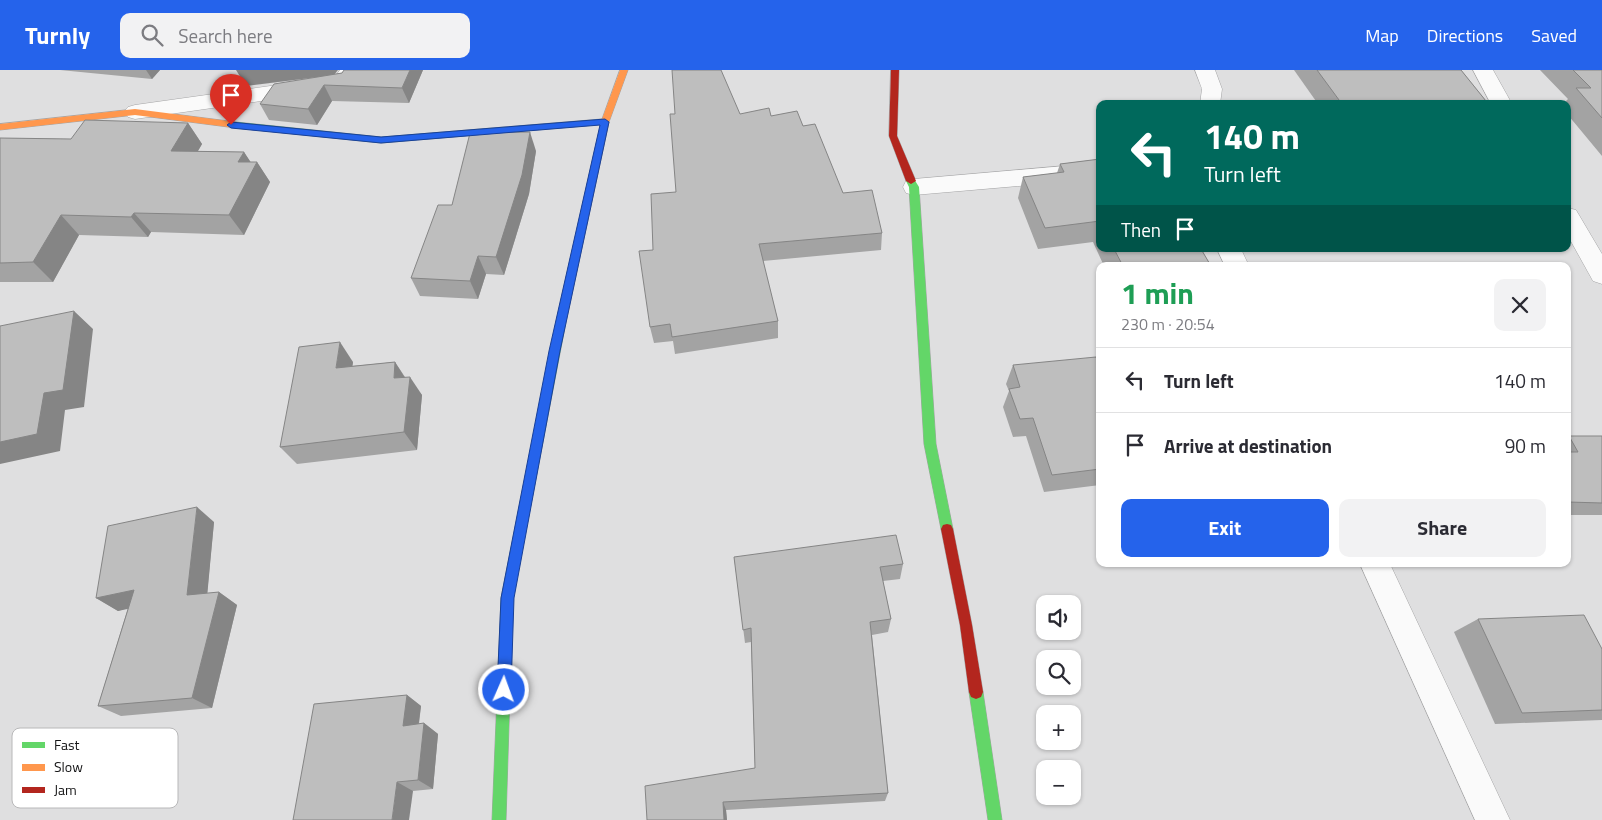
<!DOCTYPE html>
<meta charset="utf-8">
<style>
body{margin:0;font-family:"Titillium Web",sans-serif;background:#f2f2f3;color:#2b2b33;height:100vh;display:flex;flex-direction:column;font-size:19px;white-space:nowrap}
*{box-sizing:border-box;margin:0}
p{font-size:16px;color:#7c7c81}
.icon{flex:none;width:28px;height:28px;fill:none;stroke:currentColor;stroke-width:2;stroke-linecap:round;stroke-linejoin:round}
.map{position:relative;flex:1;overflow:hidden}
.details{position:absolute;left:1096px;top:192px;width:475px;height:305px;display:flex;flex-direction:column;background:#fff;border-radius:10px;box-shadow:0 1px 4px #0004}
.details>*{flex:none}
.top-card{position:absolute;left:1096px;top:30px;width:475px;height:152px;border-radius:10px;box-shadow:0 1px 4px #0004;background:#00695c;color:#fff;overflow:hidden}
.tools{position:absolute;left:1036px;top:525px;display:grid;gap:10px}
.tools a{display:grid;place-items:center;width:45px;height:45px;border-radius:10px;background:#fff;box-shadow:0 1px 4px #0004;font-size:25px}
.pin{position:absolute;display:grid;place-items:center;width:42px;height:42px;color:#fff;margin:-51px -21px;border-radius:50% 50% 50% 0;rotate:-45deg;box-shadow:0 0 5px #0007}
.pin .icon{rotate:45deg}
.me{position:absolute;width:55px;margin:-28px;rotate:2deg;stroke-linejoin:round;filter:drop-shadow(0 0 4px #0008)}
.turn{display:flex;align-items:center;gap:18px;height:105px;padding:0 25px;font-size:22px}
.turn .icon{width:65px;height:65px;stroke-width:2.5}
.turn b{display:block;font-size:35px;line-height:42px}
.then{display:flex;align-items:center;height:48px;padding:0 25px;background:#0003;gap:10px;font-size:19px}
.round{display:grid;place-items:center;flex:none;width:52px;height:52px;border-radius:10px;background:#f2f2f3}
.head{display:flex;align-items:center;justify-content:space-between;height:85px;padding:0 25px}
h1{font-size:30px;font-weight:700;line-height:38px;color:#1e9e55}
.primary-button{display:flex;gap:10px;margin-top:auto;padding:10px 25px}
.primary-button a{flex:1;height:58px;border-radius:10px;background:#2563eb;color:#fff;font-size:20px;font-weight:700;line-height:58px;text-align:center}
.primary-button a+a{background:#f2f2f3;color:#2b2b33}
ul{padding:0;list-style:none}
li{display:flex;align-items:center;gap:15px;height:65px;padding:0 25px;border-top:1px solid #e1e1e2}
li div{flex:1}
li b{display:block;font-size:19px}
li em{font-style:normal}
header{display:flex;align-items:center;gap:30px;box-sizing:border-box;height:70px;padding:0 25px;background:#2563eb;color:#fff}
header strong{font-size:24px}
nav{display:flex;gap:28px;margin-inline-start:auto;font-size:18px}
.search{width:350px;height:45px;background:#f2f2f3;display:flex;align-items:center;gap:12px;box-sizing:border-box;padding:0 18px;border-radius:10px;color:#7c7c81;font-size:19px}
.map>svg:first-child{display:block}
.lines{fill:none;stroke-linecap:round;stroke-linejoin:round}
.street-casing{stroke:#a4a4a5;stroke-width:1}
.fast-casing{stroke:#a4a4a5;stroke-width:1}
.slow-casing{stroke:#a4a4a5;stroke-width:1}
.jam-casing{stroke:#a4a4a5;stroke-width:1}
.street{fill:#fafafa;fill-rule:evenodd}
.fast{fill:#63d668;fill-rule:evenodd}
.slow{fill:#ff974d;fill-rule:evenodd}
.jam{fill:#b3261e;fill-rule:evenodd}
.wall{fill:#a3a3a3}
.shaded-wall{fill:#858585}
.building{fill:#bebebe;stroke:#858585}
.route{fill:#2563eb;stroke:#184099}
.key{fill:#fff;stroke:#b8b8b9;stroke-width:1}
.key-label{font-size:14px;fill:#141415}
</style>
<header>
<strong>Turnly</strong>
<div class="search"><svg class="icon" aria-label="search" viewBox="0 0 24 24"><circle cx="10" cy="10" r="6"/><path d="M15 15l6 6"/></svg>Search here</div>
<nav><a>Map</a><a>Directions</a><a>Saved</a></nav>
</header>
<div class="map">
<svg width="1602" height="750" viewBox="0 0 1602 750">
<rect width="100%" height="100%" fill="#dfdfe0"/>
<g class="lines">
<defs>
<g id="street">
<path d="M340,0H361L349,17L331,21L135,49L128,47L124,42L128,37L135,35L335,7Z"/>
<path d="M1195,0H1215L1222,19L1220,34H1200L1202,19Z"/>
<path d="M1473,0H1493L1512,34H1491Z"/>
<path d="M1100,93V109L914,125L906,123L903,117L906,111L914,109Z"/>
<path d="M1568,138L1576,140L1602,184V214L1593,211L1568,166Z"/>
<path d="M1217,179H1241L1249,196H1225Z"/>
<path d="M1360,494H1390L1510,750H1475Z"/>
</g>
<g id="fast">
<path d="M605,49L609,52L608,54L381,73L236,58L232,55L236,52L381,67Z"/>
<path d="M911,108L914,109L919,117L936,374L953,459L951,463L947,464L943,463L941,459L924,374L909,117L906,111Z"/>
<path d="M561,248L566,252L513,528L506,750H492L501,528L556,252Z"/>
<path d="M976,615L981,617L983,622L1002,750H988L969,622L971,617Z"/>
</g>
<g id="slow">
<path d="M620,0H628L609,52L566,252L561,256L556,252L601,52Z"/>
<path d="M135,39L236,52L240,55L236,58L135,45L0,60V54Z"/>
</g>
<g id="jam">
<path d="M891,0H899L897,66L916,111L911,114L906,111L889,66Z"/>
<path d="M947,454L951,455L953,459L972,555L983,622L981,627L976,629L971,627L969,622L960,555L941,459L943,455Z"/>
</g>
</defs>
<!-- street casing -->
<use href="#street" class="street-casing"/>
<!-- fast casing -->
<use href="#fast" class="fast-casing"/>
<!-- slow casing -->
<use href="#slow" class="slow-casing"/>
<!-- jam casing -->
<use href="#jam" class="jam-casing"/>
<!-- street -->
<use href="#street" class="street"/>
<!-- fast -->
<use href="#fast" class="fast"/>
<!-- slow -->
<use href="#slow" class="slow"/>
<!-- jam -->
<use href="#jam" class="jam"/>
</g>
<!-- wall -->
<g class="wall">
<path d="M60,0H160L152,9Z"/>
<path d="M344,0H423L409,33L332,31L317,55L269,50L260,34L316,7L246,16L342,3Z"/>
<path d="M1294,0H1461L1486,31L1484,34H1318Z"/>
<path d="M1540,0H1602V86L1568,45V34H1563L1568,29Z"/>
<path d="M740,44L771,46L803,56L843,123L882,163L881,180L763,191L778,251V268L675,284L673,271L654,273L650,257L653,180L676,122Z"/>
<path d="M188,53L202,74L198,81L244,82L250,92H257L270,112L244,165L151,162L148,167L79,165L53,212H0V68L71,69Z"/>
<path d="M536,81L529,124L504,205L486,204L478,229L420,226L411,208L452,135Z"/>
<path d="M1100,89V179H1201L1211,196H1104L1093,172L1038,179L1018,128L1023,107L1057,103L1060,94Z"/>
<path d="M353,292L352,296L395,292L405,307L422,325L417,380L297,394L280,377Z"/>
<path d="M1013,295L1100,298V415L1044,422L1026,366L1013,367L1003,337L1009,321L1006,314Z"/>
<path d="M1569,366H1602V445H1568V367Z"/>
<path d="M214,452L207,524L219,522L237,535L212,638L121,646L98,636L128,538L118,541L96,528Z"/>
<path d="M734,487L903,494L900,509L883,511L891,549L888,562L872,565L888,723L885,731L726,740L727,750H647L755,698L751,572L745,573Z"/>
<path d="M1478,549L1602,579V650L1495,654L1454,562Z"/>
<path d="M407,625L421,636L419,654L424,653L438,664L433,719L413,721L293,750Z"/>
</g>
<!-- shaded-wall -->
<g class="shaded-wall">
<path d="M146,0H160L152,9Z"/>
<path d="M236,0H338L334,5L246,16Z"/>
<path d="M410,0H423L409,33L402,18Z"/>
<path d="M324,15L332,31L317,55L308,39Z"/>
<path d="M188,53L202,74L186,101L171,81Z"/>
<path d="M530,62L536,81L529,124L504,205L496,187Z"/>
<path d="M244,82L254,97L257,92L270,112L244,165L229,145L238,92Z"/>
<path d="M134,143L151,162L148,167L131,147Z"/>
<path d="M61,145L79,165L53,212L33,192Z"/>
<path d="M478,186L486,204L478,229L470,211Z"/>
<path d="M74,241L93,259L84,337L65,340L60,381L0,394V372Z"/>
<path d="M340,272L353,292L350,317L336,298Z"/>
<path d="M395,292L407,311L394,308Z"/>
<path d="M410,307L422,325L417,380L404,362Z"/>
<path d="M197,437L214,452L206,538L187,525Z"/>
<path d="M134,520L155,533L118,541L96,528Z"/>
<path d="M219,522L237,535L212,638L192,628Z"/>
<path d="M407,625L421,636L417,666L403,656Z"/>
<path d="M424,653L438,664L433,719L418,710Z"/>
<path d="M71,665L82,669L76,721L42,731L31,728Z"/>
<path d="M397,712L413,721L409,750H392Z"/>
<path d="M723,732L726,740L727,750H724Z"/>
</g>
<!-- building -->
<g class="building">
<path d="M344,0H410L402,18L324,15L308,39L260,34L274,14L342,3Z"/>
<path d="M672,0H721L740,44L769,38L771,46L797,41L803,56L815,54L843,123L872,120L882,163L759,174L778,251L672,267L670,254L650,257L639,181L653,180L651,124L676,122L670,44H675Z"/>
<path d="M1317,0H1461L1486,31L1448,34H1342Z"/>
<path d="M1573,0H1602V48L1576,18H1591Z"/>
<path d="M85,50L188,53L171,81L244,82L238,92H257L229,145L134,143L131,147L61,145L33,192L0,193V68L71,69Z"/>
<path d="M530,62L522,105L496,187L478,186L470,211L411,208L438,135H452L470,63Z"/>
<path d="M1100,89V151L1045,158L1023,107L1064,102L1060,94Z"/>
<path d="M1114,179H1201L1211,196H1123Z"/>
<path d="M74,241L63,320L44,323L37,364L0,372V256Z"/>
<path d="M340,272L336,298L395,292L394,308L410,307L404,362L280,377L299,277Z"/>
<path d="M1096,287L1100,298V399L1052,405L1033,348L1020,349L1009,319L1020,317L1013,295Z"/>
<path d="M1569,366H1602V433L1568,432V382H1578Z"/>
<path d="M197,437L187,525L219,522L192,628L98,636L134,520L96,528L108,456Z"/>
<path d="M896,465L903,494L880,497L891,549L870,552L888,723L723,732L724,750H647L645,716L755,698L751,558L743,560L734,487Z"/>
<path d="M1584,545L1602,579V640L1522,643L1478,549Z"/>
<path d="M407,625L403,656L424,653L418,710L397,712L392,750H293L314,634Z"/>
</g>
<!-- route -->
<path class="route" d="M605,49L609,52L560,281L514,528L511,620L509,625L504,627L499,625L497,620L501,528L549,281L600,55L381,73L231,58L227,55L231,52L381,67Z"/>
<!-- legend -->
<rect x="12" y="658" width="166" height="80" rx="8" class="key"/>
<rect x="22" y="672" width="23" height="6" fill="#63d668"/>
<rect x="22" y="694" width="23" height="7" fill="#ff974d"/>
<rect x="22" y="717" width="23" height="6" fill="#b3261e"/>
<g class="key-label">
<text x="54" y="680">Fast</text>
<text x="54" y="702">Slow</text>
<text x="54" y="725">Jam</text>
</g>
</svg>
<div class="tools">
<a><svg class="icon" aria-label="sound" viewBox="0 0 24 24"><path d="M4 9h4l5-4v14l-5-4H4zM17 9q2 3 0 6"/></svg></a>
<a><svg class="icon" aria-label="search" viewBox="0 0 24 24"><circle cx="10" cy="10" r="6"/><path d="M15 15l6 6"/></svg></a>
<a>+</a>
<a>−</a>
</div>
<div class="pin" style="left:231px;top:55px;background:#d93025"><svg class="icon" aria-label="arrive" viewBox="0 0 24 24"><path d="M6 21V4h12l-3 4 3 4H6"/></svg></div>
<svg class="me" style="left:504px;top:620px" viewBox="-20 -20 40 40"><circle r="17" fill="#2563eb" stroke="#fff" stroke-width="3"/><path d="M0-11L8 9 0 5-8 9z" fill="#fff"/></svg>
<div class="top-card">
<div class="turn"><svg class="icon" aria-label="left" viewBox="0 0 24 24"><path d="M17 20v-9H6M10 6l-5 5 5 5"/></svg><div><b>140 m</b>Turn left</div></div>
<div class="then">Then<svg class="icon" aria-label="arrive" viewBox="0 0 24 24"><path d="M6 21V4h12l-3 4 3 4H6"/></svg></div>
</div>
<section class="details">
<div class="head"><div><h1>1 min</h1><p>230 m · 20:54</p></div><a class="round"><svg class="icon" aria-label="close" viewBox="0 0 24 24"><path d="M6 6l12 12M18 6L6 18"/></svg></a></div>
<ul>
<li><svg class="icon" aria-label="left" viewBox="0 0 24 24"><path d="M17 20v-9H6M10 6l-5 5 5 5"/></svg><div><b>Turn left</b></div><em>140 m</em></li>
<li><svg class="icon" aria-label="arrive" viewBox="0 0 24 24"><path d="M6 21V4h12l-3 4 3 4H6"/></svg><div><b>Arrive at destination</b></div><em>90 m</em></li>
</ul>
<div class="primary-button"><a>Exit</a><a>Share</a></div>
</section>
</div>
